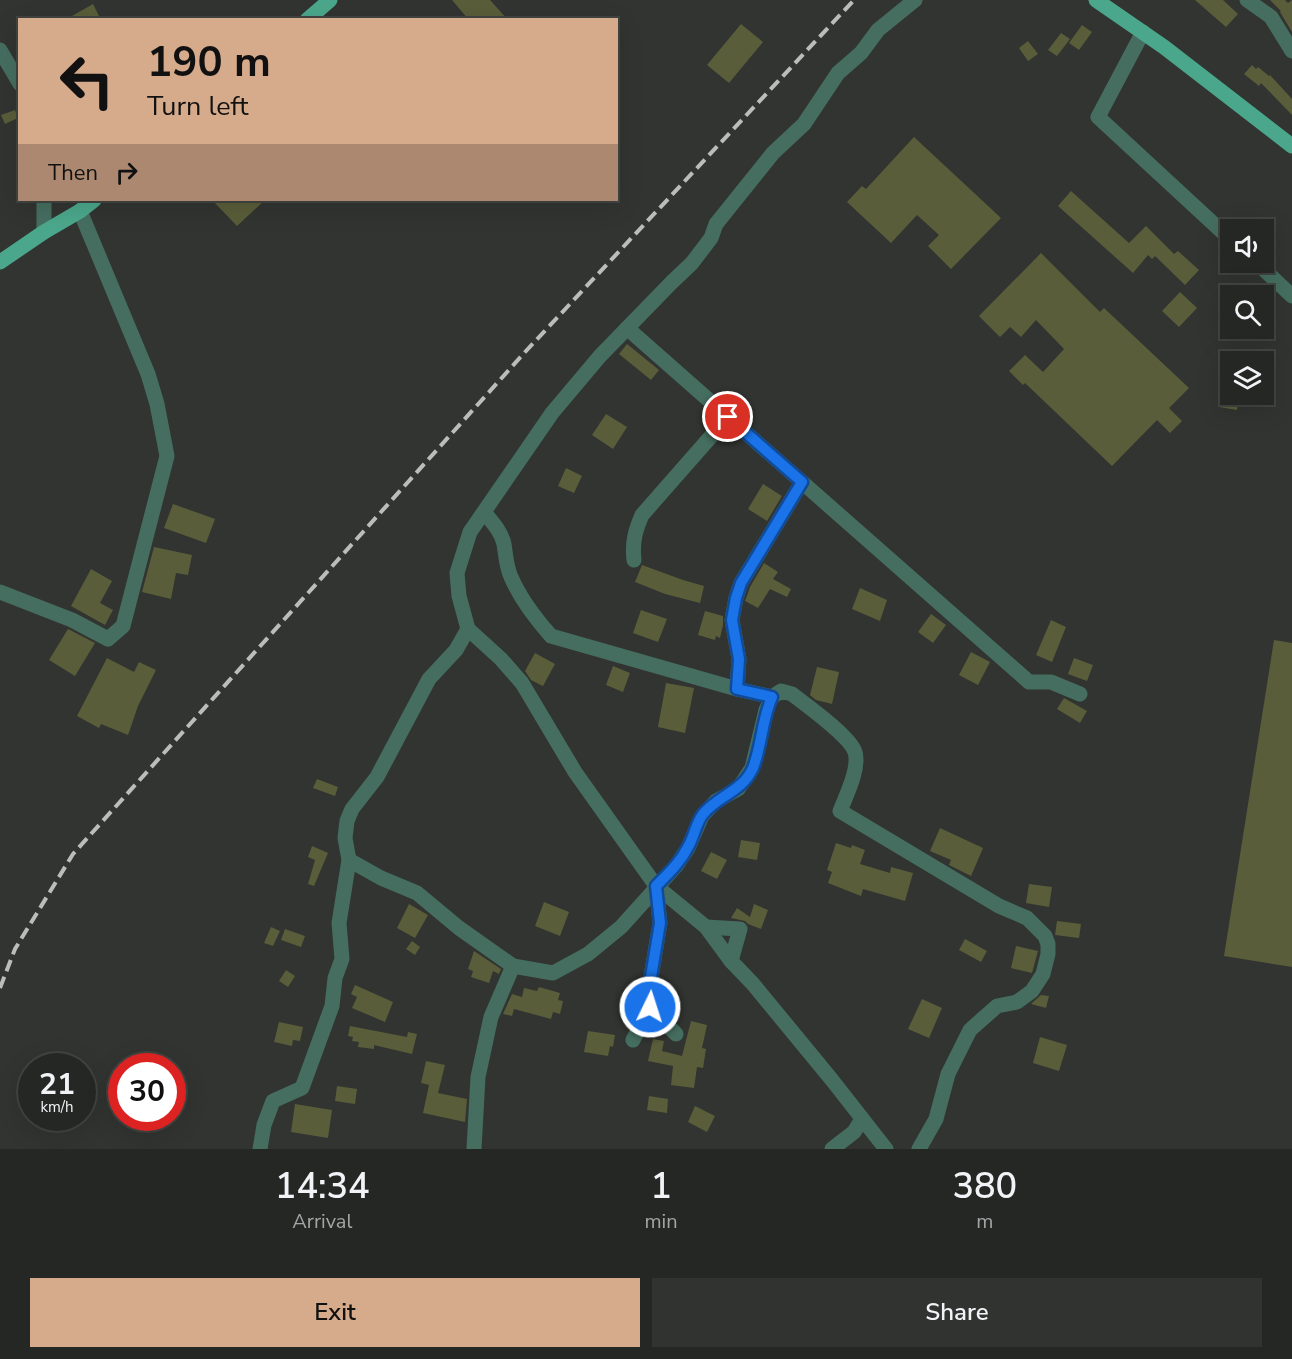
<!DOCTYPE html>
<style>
body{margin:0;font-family:"Nunito Sans",sans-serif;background:#313331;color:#f1f3f6;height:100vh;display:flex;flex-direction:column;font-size:22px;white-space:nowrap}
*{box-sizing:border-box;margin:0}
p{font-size:20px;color:#a3a5a6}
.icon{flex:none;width:33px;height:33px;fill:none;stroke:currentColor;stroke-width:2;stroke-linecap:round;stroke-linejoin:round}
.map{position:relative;height:1149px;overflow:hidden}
.sheet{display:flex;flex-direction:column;background:#252724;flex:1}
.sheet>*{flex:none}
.banner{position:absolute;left:18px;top:18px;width:600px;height:183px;border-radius:0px;box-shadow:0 6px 24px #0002,0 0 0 2px #424441;background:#d6ab8b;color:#111;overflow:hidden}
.fabs{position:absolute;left:1220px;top:219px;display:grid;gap:12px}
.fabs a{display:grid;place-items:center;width:54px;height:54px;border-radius:0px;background:#252724;box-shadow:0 6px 24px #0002,0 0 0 2px #424441;font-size:30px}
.speed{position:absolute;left:18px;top:1053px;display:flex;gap:12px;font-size:30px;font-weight:700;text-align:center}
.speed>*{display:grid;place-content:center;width:78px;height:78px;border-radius:50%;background:#252724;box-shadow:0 6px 24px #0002,0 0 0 2px #424441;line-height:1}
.speed small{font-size:15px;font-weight:400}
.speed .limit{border:9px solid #d22;background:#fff;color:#111}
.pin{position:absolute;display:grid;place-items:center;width:51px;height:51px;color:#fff;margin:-26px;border:3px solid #fff;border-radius:50%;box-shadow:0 2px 6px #0007}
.me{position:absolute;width:66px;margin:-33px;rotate:4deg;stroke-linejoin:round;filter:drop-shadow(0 0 4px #0008)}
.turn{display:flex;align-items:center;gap:21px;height:126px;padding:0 30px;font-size:27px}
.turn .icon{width:78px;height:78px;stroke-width:2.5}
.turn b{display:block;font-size:42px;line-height:51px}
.then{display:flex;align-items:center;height:57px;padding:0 30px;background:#0003;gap:12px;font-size:22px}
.eta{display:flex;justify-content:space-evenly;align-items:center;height:102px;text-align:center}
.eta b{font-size:36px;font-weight:600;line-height:42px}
.primary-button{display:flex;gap:12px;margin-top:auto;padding:12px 30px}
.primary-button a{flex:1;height:69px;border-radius:0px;background:#d6ab8b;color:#111;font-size:24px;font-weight:600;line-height:69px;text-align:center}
.primary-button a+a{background:#313331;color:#f1f3f6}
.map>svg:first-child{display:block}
.building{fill:#5a5d39}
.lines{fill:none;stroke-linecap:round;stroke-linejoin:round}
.minor{stroke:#456e60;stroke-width:15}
.major{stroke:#4ba78b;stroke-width:15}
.rail{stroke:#bbbdbb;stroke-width:4;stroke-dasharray:12 6;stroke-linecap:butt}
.route-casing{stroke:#114b97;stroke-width:15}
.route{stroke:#1a73e8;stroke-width:10}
</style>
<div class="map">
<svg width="1292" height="1149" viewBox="0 0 1292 1149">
<rect width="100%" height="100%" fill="#313430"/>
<!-- building -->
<g class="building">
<path d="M452,0H490L508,20H469Z"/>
<path d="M1195,0H1223L1238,14L1226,27Z"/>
<path d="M1270,0H1285L1288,3L1292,0V32L1280,12L1281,11Z"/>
<path d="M93,4L101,20H65Z"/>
<path d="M741,24L763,42L729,83L707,65Z"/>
<path d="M1082,25L1092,32L1079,50L1069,43Z"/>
<path d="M1061,33L1070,39L1057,56L1048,50Z"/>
<path d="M1028,41L1038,54L1028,61L1019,48Z"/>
<path d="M1252,65L1256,69L1258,67L1269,76L1270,75L1292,99V115L1261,83L1259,86L1244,74Z"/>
<path d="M15,110L18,118L5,124L1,115Z"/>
<path d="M914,137L1001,218L951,269L928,246L939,235L917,215L891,243L847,202L862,186L866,189Z"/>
<path d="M1071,191L1129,243L1146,226L1174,254L1178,251L1199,270L1185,285L1155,256L1152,259L1148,255L1133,273L1058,206Z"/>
<path d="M212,200H265L237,226Z"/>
<path d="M1041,253L1100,312L1104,308L1189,388L1169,408L1182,421L1170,433L1157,420L1112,466L1025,383L1023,385L1009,371L1025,355L1043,372L1064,349L1036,320L1021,337L1010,327L1000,337L979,316Z"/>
<path d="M1180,292L1197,308L1179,327L1162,311Z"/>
<path d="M627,344L659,370L651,380L619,354Z"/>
<path d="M1224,372H1230V394H1239L1237,410L1219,407Z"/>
<path d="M606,414L627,427L613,449L592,435Z"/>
<path d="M566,468L582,476L574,493L558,486Z"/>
<path d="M763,484L782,496L767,521L748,509Z"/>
<path d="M173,504L215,519L206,543L164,528Z"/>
<path d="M154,547L192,555L188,575L176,573L171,599L142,592Z"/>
<path d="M764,563L778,572L773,579L791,589L787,597L770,589L758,608L745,601L750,587Z"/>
<path d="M642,565L683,580L704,586L700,603L665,594L635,582Z"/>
<path d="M91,569L112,581L100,603L113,610L105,625L71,606Z"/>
<path d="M860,588L887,600L880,621L852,609Z"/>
<path d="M641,610L667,619L658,642L633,633Z"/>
<path d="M705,611L723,616V625L720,638L716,636L715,640L698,635Z"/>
<path d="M931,614L946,625L933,643L918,632Z"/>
<path d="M1051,620L1066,627L1052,662L1036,655Z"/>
<path d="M68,629L95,643L75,676L49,660Z"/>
<path d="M1274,640L1292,643V967L1224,956Z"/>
<path d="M971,652L990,662L978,685L959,675Z"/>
<path d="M535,653L555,664L543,686L531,680L525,671Z"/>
<path d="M107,658L134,672L139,662L156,670L138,706L128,735L101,724L99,728L77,716Z"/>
<path d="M1074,658L1093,665L1087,681L1068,674Z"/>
<path d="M613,666L630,673L623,692L606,685Z"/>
<path d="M817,667L839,672L832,704L816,700L810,695Z"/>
<path d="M666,683L694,688L685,733L658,727Z"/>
<path d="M1064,698L1087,711L1080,723L1057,709Z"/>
<path d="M317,779L338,787L335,796L313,788Z"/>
<path d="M940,828L983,848L971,876L949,865L951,860L930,851Z"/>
<path d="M741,840L760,843L757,860L738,857Z"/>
<path d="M836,843L851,848L852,845L865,850L860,864L890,873L891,867L913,873L905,901L863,889L861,896L828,883L832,872L827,870Z"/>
<path d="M312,846L328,853L314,886L308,884L315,860L308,857Z"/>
<path d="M711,852L727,860L717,879L701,871Z"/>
<path d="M1029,884L1052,887L1049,907L1026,903Z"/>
<path d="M544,902L569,912L560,936L535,926Z"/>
<path d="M409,904L428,915L415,938L397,928Z"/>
<path d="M754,904L768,910L761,929L748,924L745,921L731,918L737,908L750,917Z"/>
<path d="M1057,921L1081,924L1079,938L1055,935Z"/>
<path d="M271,927L280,931L273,946L264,943Z"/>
<path d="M285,929L305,936L301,947L281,940Z"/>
<path d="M965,939L987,951L981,962L959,950Z"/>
<path d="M412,941L420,947L415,955L406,949Z"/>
<path d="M1016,946L1038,951L1032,973L1011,968Z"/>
<path d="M474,951L501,969L499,974L493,971L489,983L471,977L473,971L468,969Z"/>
<path d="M286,970L295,976L288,987L279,981Z"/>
<path d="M355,985L393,1002L385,1022L352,1008L357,997L351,994Z"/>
<path d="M539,987L560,993L558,1000L563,1001L560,1014L553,1012L551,1019L514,1009L512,1016L503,1014L512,994L522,997L524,988L537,991Z"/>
<path d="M1041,995L1049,996L1046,1008L1031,1004Z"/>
<path d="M922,999L942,1008L929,1038L908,1029Z"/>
<path d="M691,1021L707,1025L702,1048L706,1049L703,1068L697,1067L694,1088L671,1085L673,1066L648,1061L653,1039L664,1041L662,1051L682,1056Z"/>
<path d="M279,1022L303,1027L300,1041L293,1040L292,1046L274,1042Z"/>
<path d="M350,1026L407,1037L408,1032L417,1034L412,1054L374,1045V1049L358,1047L359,1042L352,1041L353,1037L348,1036Z"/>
<path d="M588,1031L615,1035L613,1047L610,1046L608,1056L584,1052Z"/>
<path d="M1040,1037L1067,1045L1059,1071L1033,1063Z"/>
<path d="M426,1061L445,1065L438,1093L467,1099L465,1122L423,1113L429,1085L421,1083Z"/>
<path d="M337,1086L357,1089L355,1104L335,1101Z"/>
<path d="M649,1096L668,1099L667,1113L647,1110Z"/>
<path d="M295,1104L332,1110L328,1138L291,1132Z"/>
<path d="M695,1106L715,1116L707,1132L688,1122Z"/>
</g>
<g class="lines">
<!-- minor -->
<g class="minor">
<path d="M1247,0L1271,17L1292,51"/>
<path d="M1143,32L1098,117L1230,239"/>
<path d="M0,50L20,84"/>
<path d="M44,232V200"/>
<path d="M1256,262L1292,296"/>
<path d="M627,328L1029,682H1051L1080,694"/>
<path d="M484,512C492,522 501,531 504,544C506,556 506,566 511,577C520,598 536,619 551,636L737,689"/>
<path d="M634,560C632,543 635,531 642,515L728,417"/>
<path d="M0,592L72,620L108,639L123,626L167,456L157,404L148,374L80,211"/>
<path d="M772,697L737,689L739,659L732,620L736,598L741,583L802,482"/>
<path d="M349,860L381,878L417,893L459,928L513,966L553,973L588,954L621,927L676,866L688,848L702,816L716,801L738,789L752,768L766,710L772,697L781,691L792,694C806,705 850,736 855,752C860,768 846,796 840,811L999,906L1027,918L1045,936L1048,944V954L1043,974L1032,991L1017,1002L997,1006L970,1030L948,1074L936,1119L919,1149"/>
<path d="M656,886L660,923L651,977L650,1007L676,1034"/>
<path d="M706,927L740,929L731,961"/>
<path d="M633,1040L650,1007"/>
<path d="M260,1149L264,1125L273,1101L302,1088L332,1006L335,978L342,959L339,923L349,860L345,838L347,821L352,809L377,777L429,679L456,650L468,629"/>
<path d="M474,1149L478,1077L491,1017L513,966"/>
<path d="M832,1149L854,1132L862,1119"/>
<path d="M886,1149L832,1080L753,984L731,961L706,927L656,886L575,772L522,683L501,659L468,629L459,596L457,573L470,532L552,413L600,356L672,282L692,263L711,238L716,224L773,153L804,124L838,73L861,53L878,30L915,0"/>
</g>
<!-- major -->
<g class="major">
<path d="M1096,0L1164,47L1292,146"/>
<path d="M307,20L330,0"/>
<path d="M0,262L44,232L80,211L94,200"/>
</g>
<!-- rail -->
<path class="rail" d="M0,988L15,949L73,854L526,351L854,0"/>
</g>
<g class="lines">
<defs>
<path id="route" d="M650,1007L651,977L660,923L656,886C668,874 680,863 688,847C694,837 696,823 703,814C719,795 742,792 753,768C762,745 762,719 772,697L737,689L739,659L732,620L736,598L741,583L802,482L728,417"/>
</defs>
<!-- route casing -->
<use href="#route" class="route-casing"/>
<!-- route -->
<use href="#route" class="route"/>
</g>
</svg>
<div class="fabs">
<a><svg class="icon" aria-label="sound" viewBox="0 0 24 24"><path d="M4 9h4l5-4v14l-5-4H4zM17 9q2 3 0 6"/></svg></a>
<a><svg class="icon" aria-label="search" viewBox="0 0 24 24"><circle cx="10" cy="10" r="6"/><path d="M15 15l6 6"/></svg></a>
<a><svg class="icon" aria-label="layers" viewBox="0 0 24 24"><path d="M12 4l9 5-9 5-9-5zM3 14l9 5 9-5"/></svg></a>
</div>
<div class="speed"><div>21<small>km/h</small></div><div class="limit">30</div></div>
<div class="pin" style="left:728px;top:417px;background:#d93025"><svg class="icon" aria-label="arrive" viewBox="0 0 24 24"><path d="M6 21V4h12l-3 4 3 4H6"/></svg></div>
<svg class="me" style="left:650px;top:1007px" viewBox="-20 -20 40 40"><circle r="17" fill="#1a73e8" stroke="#fff" stroke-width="3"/><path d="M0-11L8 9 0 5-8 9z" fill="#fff"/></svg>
<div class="banner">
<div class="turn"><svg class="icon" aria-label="left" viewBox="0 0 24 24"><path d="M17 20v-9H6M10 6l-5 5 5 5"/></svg><div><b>190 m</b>Turn left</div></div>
<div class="then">Then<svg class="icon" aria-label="right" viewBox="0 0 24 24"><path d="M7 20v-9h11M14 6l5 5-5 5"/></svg></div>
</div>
</div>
<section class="sheet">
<div class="eta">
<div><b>14:34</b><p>Arrival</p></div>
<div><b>1</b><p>min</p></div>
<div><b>380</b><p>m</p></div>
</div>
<div class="primary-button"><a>Exit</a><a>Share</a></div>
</section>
